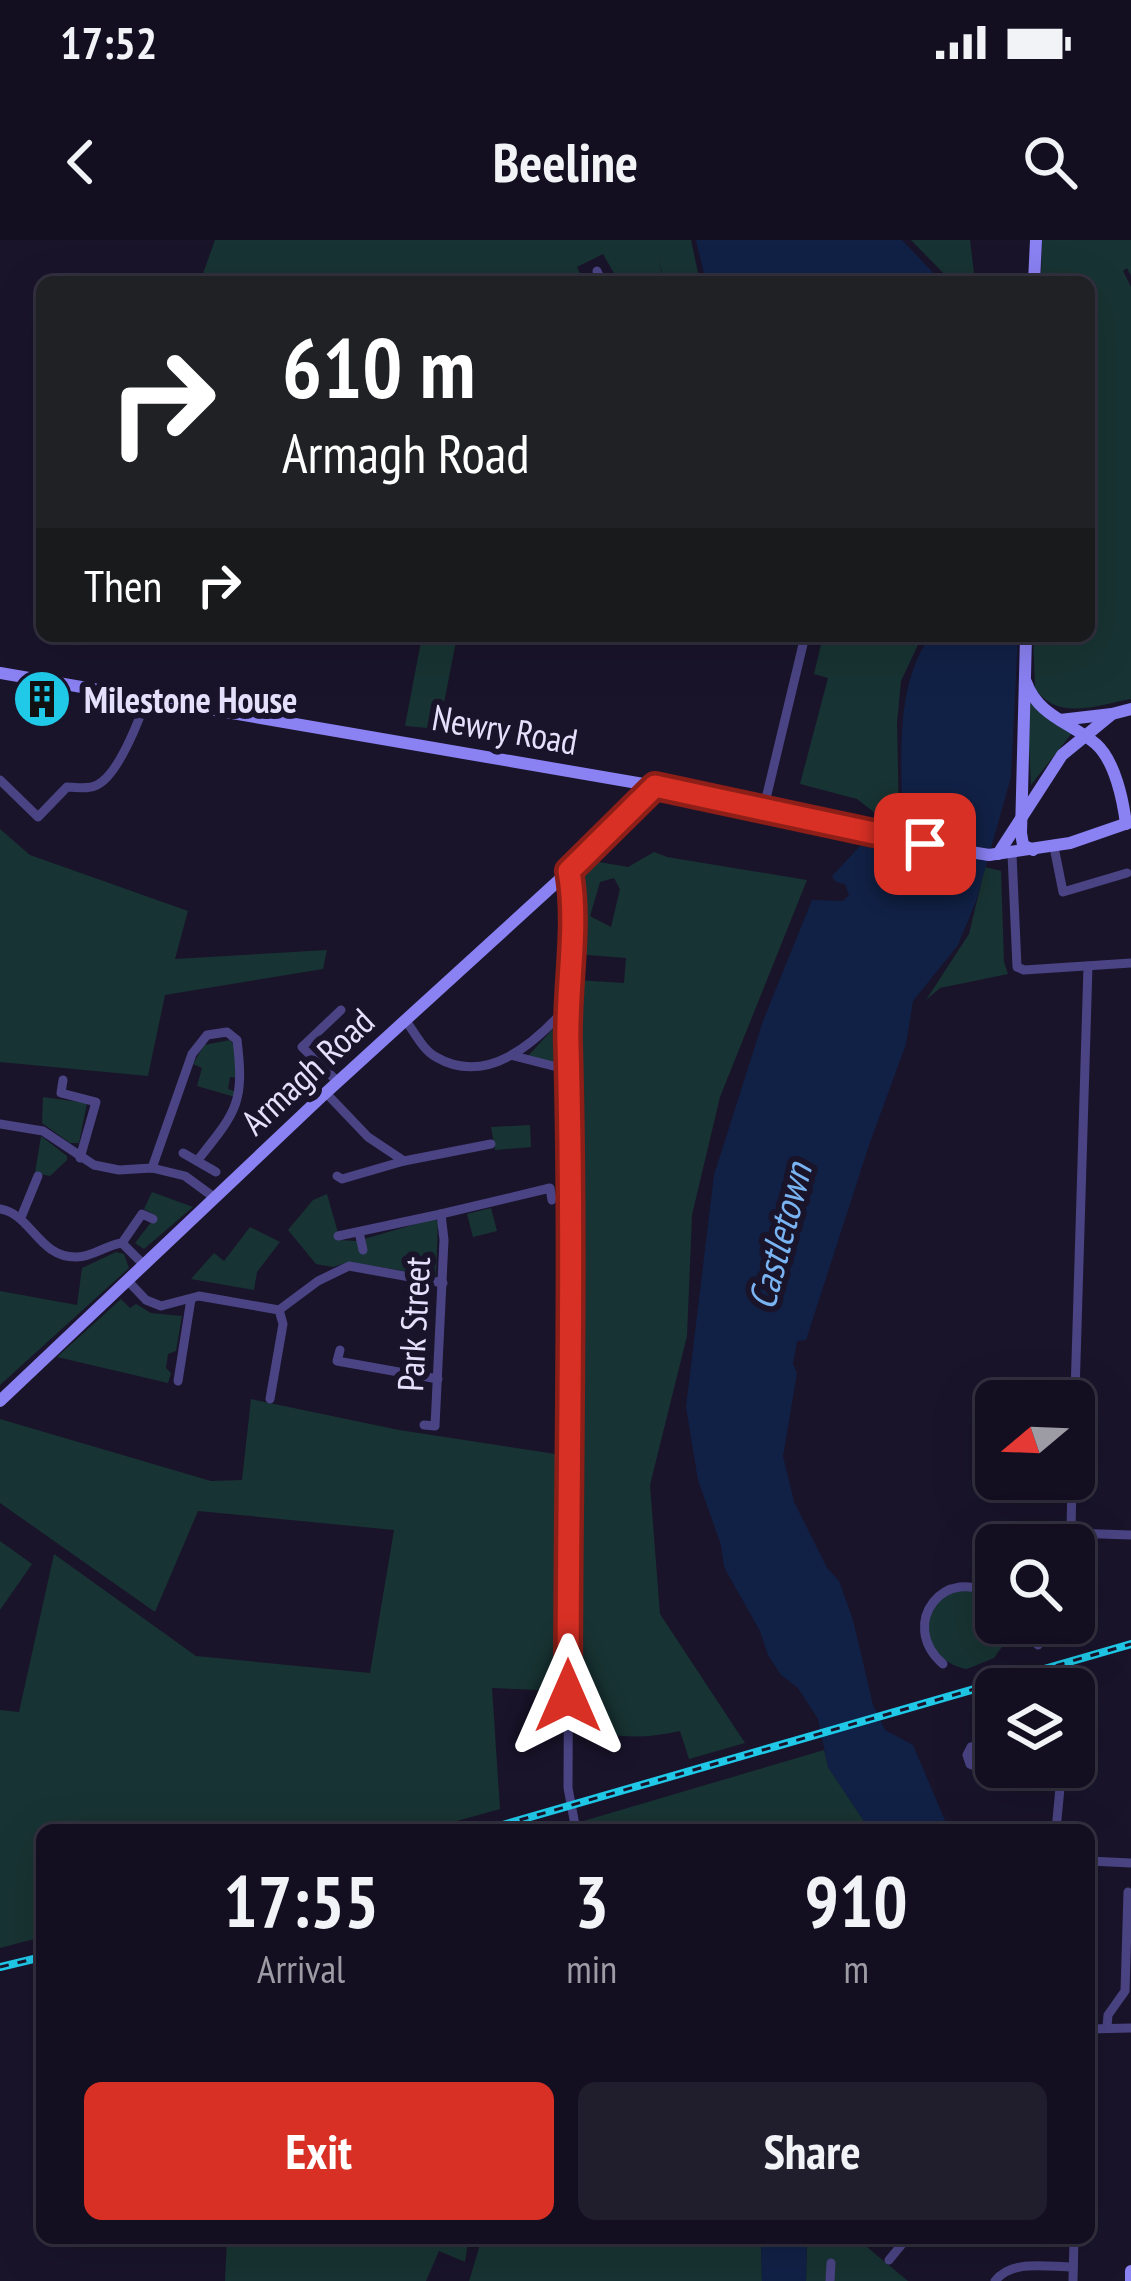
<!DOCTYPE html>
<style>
body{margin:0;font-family:"PT Sans Narrow",sans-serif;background:#201d2d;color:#f1f3f6;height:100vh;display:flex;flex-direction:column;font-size:45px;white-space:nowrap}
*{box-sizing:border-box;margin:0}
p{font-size:39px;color:#9d9ca5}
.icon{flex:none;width:66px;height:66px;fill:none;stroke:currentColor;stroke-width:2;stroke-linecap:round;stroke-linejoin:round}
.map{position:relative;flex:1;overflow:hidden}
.sheet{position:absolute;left:36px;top:1584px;width:1059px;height:420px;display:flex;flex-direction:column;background:#130f20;border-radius:18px;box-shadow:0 12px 48px #0002,0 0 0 3px #322f3e}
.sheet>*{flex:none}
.banner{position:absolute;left:36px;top:36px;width:1059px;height:366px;border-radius:18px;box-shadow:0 12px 48px #0002,0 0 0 3px #322f3e;background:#202124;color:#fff;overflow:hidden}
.needle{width:78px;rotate:251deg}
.controls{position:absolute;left:975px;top:1140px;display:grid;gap:24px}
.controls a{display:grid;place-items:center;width:120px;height:120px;border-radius:18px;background:#130f20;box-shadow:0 12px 48px #0002,0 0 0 3px #322f3e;font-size:60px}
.pin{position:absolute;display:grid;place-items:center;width:102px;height:102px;color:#fff;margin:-51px;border-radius:24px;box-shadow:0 6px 18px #0006}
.me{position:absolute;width:132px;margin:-66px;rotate:0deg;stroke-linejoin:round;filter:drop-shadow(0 0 9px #0008)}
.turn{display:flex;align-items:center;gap:42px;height:252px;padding:0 48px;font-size:54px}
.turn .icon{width:156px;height:156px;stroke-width:2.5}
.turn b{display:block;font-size:84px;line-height:102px}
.then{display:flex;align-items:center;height:114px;padding:0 48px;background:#0003;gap:24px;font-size:45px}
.eta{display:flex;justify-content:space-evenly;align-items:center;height:204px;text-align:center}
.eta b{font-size:72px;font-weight:700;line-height:84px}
.primary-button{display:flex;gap:24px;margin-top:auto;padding:24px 48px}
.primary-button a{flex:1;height:138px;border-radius:18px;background:#d93025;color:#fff;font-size:48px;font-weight:700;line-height:138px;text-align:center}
.primary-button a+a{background:#201d2d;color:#f1f3f6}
.status{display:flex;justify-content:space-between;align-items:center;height:84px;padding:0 60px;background:#130f20;direction:ltr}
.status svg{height:33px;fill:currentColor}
header{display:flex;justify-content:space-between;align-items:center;height:156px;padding:0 48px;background:#130f20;font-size:54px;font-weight:700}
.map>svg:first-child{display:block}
.green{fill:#183333;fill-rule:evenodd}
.water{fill:#112146}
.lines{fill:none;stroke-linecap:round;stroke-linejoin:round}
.street{stroke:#4a4484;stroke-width:9}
.secondary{stroke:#8a81f2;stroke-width:12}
.rail-casing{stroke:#20c9e8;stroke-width:8}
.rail{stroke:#19142a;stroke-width:3;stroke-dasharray:9;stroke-linecap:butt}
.route-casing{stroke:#8d1f18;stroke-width:30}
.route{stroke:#d93025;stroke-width:21}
.labels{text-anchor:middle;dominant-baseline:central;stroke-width:12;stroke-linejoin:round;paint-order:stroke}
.poi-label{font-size:36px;font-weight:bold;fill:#e5e0fc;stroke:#19142a;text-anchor:start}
.street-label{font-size:36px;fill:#e5e0fc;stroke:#19142a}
.water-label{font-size:39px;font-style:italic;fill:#79b3f1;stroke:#19142a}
</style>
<div class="status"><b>17:52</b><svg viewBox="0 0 49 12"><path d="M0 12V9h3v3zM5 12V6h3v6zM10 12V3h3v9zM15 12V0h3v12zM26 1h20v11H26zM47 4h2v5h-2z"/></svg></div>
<header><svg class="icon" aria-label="back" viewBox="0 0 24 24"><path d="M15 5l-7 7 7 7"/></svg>Beeline<svg class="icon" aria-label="search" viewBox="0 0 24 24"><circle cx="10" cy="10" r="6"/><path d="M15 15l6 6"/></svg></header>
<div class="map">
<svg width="1131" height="2041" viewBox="0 0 1131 2041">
<rect width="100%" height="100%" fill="#19142a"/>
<!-- green -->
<g class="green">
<path d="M215,0H691L700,42H664L659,20L663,42H619L603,14L577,27L584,42H200Z"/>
<path d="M911,0H970L975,42H952Z"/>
<path d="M1042,0H1131V36L1127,28L1123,31L1131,47V459C1097,465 1057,482 1035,448L1033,396H1089V42H1041Z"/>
<path d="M422,396H457L439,489L405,486Z"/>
<path d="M823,396H922L901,441L897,483L899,576L894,588L857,559L800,544L828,438L814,434Z"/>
<path d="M1026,455L1042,475L1072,493L1031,545Z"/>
<path d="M0,589L30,615L188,671L175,719L327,710L323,729L165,755L148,836L0,822Z"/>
<path d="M654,612L667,617L807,640L720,857L692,975L687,1096L650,1245L660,1374L745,1503L689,1519L680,1491C643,1499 607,1501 576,1479L577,740L624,743L626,718L575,714L576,641L593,621L628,627ZM614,638L620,649L611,687L590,676L600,642Z"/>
<path d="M985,627L1001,631L1004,722L1008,734L940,748L926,760L969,694Z"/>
<path d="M560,781L565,782L564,821L560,824L528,816Z"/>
<path d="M230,800L235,807L237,838L230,837L228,849L237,852L235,857L197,846L202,828L193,824L204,805Z"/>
<path d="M43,857L87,863L79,903H70L42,883Z"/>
<path d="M530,885L531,907L495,910L491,887Z"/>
<path d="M41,896L67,916V920L50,936L35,933Z"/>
<path d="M152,952L193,967L144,1009L135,1003L156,976L144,969Z"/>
<path d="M327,954L340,1000L357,1001L433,979L438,981L436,1036L348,1022L333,1027L316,1024L288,990L313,960Z"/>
<path d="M491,968L497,991L473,997L467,974Z"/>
<path d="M250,987L280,1002L257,1032L254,1050L191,1039L214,1013L224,1021Z"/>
<path d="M116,1012L124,1014L129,1028L0,1145V1051L77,1065L82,1028Z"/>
<path d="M121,1059L130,1068L136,1064L151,1073L182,1076L176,1111L168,1114L166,1128L171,1133L168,1143L57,1117Z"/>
<path d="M251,1159L399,1190L562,1215L563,1451L492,1448L500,1569L425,1590H42V1697L0,1708V1470L19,1472L54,1314L196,1416L370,1433L394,1290L198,1271L155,1372L0,1263V1179L211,1241L242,1240Z"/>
<path d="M0,1301L32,1324L0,1370Z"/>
<path d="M967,1348L996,1361V1383H1007L1004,1404L994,1418L967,1429C935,1424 911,1387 939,1360C945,1354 959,1351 967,1348Z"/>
<path d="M996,1506V1527H1055L1044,1533L979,1525L974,1522L973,1512L979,1507Z"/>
<path d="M824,1510L828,1527L870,1590H581L580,1582Z"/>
<path d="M227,1998H443L468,2003L465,2022L439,2011L426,2041H225Z"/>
<path d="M482,1998H761L762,2041H469Z"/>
<path d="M807,1998H856L908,2041H806Z"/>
</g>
<!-- water -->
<g class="water">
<path d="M696,0H902L942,42H706Z"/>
<path d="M930,396H1018L1011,537L976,661L958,705L913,761L906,804L869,905L806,1100L797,1101L793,1124L797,1133L783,1216L794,1262L827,1328L839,1341L853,1380L873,1465L885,1490L913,1505L949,1590H870L828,1527L818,1479L798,1448L781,1435L768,1415L760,1391L724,1327L721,1305L698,1240L686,1167L714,935L763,781L812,660L843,661L849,655L845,644L836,642L832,636L860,606L901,612C909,597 902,581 902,565C901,507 897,444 930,396Z"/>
<path d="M761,1998H807L806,2041H762Z"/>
</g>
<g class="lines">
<!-- street -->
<g class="street">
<path d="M597,31L602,42"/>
<path d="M0,540L38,577L67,547C77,547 88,550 97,545C118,535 139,480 147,458"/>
<path d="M763,571L805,396"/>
<path d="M1054,607L1063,652L1127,633"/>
<path d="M1012,614L1017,727L1024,730L1131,723"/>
<path d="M569,631L572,673L567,767L571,892L568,1548L576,1590"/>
<path d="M406,781C415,793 423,810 436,817C487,847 536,802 567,767"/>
<path d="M514,816L569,830"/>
<path d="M63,840L61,853L96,862L80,918"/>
<path d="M338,842L302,807L341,770"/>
<path d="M326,853L368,897L404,921L491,904"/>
<path d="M0,884L43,891L94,925L119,930L152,928L185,936L215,958"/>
<path d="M183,913L216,932"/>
<path d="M152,928L192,814L207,795L227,792L237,800C245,864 236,872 197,921"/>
<path d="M337,936L342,939L404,921"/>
<path d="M0,969C32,974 38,1018 77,1017C93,1017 106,1005 122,1003L144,1025"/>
<path d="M22,975L38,936"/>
<path d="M359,992L363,1010"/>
<path d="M338,996L441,974"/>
<path d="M122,1003L142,974L153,979"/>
<path d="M128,1041L146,1060L161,1066L199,1056L279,1070L283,1084L270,1159"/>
<path d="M279,1070L318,1041L349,1026L443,1043"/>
<path d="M340,1110L337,1121L438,1139"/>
<path d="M178,1141L191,1059"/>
<path d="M424,1185L435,1186L444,1000L441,974L550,948L552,960"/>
<path d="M1074,1186L1088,726"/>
<path d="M1071,1293L1072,1239"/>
<path d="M1058,1305L1071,1293L1131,1295"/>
<path d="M1019,1383L1038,1405"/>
<path d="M943,1424C897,1384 945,1322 996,1357"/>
<path d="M1054,1445L1055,1449"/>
<path d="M996,1502L971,1507L967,1515L970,1524L989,1532L1061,1539"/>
<path d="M1027,1590L1028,1587"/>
<path d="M1056,1590L1062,1527"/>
<path d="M1089,1621L1131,1623"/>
<path d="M1107,1787L1108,1775L1125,1751L1128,1652"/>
<path d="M1089,1789L1131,1788"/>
<path d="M889,2020L907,1998"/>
<path d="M830,2041L831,2023"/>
<path d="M995,2041C1012,2019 1047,2027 1073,2027"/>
<path d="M1073,2041L1074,1998"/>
</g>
<!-- secondary -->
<g class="secondary">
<path d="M1034,42L1036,0"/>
<path d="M1026,396L1021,593L1023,605L1033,610"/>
<path d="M0,433L655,546L892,599L989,615L1070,603L1131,582"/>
<path d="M1026,442C1038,476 1070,482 1096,504C1115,521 1123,560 1126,584"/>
<path d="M1060,480L1112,474"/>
<path d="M998,614L1062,515L1112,474L1131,469"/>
<path d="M0,1161L319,859L604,599L655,546"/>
<path d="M1131,2041V2031"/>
</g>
<defs>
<g id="rail">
<path d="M485,1590L1131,1404"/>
<path d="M0,1727L42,1717"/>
</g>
</defs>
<!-- rail casing -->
<use href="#rail" class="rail-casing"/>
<!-- rail -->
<use href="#rail" class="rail"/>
</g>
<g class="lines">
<defs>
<path id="route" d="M568,1456C568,1239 574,1021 568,805C566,748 579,687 569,631L655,546L925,604"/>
</defs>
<!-- route casing -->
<use href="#route" class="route-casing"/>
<!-- route -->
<use href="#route" class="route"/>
</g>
<!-- icons -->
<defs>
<symbol id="building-disc" viewBox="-11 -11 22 22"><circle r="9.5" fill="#20c9e8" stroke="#19142a"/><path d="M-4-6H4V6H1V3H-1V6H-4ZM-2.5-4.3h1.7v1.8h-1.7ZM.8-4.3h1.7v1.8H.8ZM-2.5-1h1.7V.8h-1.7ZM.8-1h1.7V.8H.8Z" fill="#111"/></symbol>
</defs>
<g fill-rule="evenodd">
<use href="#building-disc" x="9" y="426" width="66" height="66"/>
</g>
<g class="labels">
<!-- poi labels -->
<g class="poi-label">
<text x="84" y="459">Milestone House</text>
</g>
<!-- street labels -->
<g class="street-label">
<text transform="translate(505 489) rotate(10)">Newry Road</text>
<text transform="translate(307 831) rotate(-43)">Armagh Road</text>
<text transform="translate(413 1084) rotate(-87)">Park Street</text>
</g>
<!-- water labels -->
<g class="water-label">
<text transform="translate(779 996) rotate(-75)">Castletown</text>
</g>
</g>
</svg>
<div class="controls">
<a><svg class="needle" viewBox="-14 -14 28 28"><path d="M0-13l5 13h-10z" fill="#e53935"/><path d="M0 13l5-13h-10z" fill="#9d9ca5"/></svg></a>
<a><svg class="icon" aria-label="search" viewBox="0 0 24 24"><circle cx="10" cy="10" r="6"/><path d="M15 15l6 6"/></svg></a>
<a><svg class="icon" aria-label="layers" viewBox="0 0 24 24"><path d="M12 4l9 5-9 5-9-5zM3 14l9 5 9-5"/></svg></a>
</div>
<div class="pin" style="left:925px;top:604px;background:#d93025"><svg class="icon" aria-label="arrive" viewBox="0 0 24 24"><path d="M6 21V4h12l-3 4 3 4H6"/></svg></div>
<svg class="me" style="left:568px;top:1456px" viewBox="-20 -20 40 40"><path d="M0-17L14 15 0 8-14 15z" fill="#d93025" stroke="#fff" stroke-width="4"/></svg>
<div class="banner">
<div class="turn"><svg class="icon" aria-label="right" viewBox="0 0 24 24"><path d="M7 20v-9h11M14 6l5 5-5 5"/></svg><div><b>610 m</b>Armagh Road</div></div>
<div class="then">Then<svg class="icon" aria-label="right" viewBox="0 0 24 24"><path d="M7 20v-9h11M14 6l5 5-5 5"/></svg></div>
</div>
<section class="sheet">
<div class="eta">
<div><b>17:55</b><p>Arrival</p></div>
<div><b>3</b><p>min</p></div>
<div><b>910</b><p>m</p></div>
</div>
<div class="primary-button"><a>Exit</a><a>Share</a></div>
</section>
</div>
